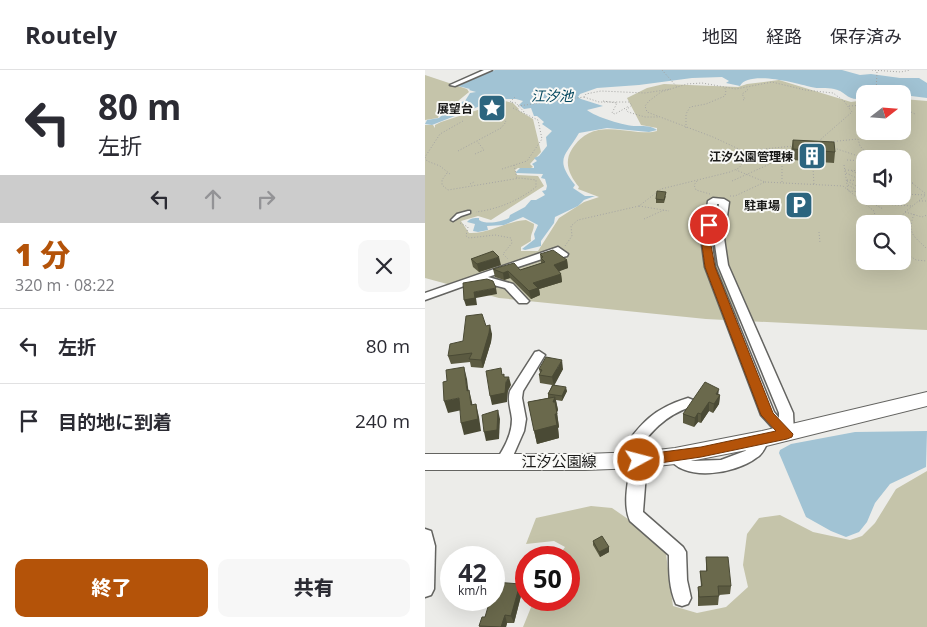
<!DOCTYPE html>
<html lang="ja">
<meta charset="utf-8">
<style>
body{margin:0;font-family:"Open Sans","Noto Sans JP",sans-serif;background:#f7f7f7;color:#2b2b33;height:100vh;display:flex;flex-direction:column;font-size:19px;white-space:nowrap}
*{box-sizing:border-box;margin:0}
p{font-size:16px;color:#7c7c81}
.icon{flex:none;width:28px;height:28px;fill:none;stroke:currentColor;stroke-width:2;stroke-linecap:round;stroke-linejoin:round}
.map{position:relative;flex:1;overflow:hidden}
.details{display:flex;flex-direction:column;background:#fff;width:425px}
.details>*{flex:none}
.banner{background:#fff;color:#2b2b33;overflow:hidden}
.needle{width:32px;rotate:73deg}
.tools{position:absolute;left:431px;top:15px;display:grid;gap:10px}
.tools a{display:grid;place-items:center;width:55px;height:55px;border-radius:10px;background:#fff;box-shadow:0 5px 20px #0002;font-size:25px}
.speed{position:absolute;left:15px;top:476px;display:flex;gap:10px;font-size:25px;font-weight:700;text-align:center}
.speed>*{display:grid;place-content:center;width:65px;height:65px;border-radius:50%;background:#fff;box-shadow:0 5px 20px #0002;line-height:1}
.speed small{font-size:12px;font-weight:400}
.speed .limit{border:8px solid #d22;background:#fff;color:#111}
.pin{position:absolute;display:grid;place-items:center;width:42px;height:42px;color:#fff;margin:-21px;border:2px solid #fff;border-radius:50%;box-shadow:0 1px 5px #0007}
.me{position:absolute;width:55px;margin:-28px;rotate:83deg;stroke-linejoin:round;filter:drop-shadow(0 0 4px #0008)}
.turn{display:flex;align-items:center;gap:18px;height:105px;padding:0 15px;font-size:22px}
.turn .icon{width:65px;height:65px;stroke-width:2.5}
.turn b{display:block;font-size:35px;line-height:42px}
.lanes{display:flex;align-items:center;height:48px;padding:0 15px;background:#0003;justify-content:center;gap:25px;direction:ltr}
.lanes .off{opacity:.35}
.round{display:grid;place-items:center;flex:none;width:52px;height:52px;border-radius:10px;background:#f7f7f7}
.summary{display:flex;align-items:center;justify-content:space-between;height:85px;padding:0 15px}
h1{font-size:30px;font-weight:800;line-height:38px;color:#b45309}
.primary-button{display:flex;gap:10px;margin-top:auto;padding:10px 15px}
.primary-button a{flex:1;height:58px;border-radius:10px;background:#b45309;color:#fff;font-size:20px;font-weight:800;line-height:58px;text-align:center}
.primary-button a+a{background:#f7f7f7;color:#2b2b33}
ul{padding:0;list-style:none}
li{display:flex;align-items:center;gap:15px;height:75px;padding:0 15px;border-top:1px solid #e1e1e2}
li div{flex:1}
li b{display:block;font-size:19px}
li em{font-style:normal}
header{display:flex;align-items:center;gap:30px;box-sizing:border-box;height:70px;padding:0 25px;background:#fff;border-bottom:1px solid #e1e1e2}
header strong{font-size:24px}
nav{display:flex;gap:28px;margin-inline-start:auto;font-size:18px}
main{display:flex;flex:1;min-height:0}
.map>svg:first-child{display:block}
.green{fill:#c5c4aa;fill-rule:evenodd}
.water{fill:#a1c3d4}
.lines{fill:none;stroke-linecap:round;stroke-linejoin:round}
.lane-casing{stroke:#646461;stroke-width:3}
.street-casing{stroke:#646461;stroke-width:3}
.secondary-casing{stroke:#646461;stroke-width:2}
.path{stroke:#a5a5a3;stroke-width:1;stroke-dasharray:1 2;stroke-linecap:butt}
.lane{fill:#fff;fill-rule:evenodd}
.street{fill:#fff;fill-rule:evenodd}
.secondary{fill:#fff;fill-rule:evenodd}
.wall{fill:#5b5a41}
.shaded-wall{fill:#4a4a35}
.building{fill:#6a694c;stroke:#4a4a35}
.route{fill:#b45309;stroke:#753606}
.labels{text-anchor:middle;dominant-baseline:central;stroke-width:4;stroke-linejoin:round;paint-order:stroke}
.far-poi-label{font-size:12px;font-weight:bold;fill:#191918;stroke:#f9f9f6;text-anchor:end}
.far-water-label{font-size:14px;font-style:italic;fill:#00455d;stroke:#f9f9f6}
.street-label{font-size:15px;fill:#191918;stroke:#f9f9f6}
</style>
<header>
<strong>Routely</strong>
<nav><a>地図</a><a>経路</a><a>保存済み</a></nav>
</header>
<main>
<section class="details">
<div class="banner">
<div class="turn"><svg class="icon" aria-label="left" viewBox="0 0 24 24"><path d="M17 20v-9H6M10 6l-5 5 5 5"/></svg><div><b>80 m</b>左折</div></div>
<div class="lanes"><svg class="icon" aria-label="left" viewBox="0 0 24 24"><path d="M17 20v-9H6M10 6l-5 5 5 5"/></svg><svg class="icon off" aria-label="ahead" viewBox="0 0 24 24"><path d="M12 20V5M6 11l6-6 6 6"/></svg><svg class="icon off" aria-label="right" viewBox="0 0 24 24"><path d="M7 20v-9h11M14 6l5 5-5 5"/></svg></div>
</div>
<div class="summary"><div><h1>1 分</h1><p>320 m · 08:22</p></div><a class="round"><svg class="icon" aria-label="close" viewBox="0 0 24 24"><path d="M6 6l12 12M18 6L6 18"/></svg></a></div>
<ul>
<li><svg class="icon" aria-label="left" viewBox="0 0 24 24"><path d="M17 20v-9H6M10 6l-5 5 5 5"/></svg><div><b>左折</b></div><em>80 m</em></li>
<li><svg class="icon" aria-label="arrive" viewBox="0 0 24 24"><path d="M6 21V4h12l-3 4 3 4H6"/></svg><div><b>目的地に到着</b></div><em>240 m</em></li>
</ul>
<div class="primary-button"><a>終了</a><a>共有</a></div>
</section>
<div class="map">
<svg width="502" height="557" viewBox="0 0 502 557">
<rect width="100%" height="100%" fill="#ecece9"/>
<!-- green -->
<g class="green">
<path d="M0,5L42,19L44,22L27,36L15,42L13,48L0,50Z"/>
<path d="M354,10L426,32L440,30V61H478V29L502,31V260L281,249L74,228L0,208V55H8L10,58V55L16,52L80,31L88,33L94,39L93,40L108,49L116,82L105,94L108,97L106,98H93L90,100L92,105L113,106L119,116L66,150L53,146L36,151L44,163C65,164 81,151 101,150L109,154C109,161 105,164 106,171L96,177V181H113L134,148L159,132L174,127L153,119L154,117C145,106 138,93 147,79C164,53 186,59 213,62C220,62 226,63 232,61V58L216,55L202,28L222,18L239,14L313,17L322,14ZM440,89H478V126H440ZM440,154H478V191H440Z"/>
<path d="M502,401V557H98L109,530H144V488L133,487L140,477L129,471L101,474L111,448L166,436L187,438L229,467L241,484L248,536L272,543L301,537L323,517L318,495L322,464L334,448L355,445L388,462L425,470L437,466L450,453L471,419Z"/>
</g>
<!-- water -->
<g class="water">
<path d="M70,0H417L435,5L446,4L475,8H494L502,13V28L439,20L431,23L434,29C422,30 420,21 409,19C402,17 393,19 386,17C371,13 323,0 315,16L301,13L304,11L297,7L267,8L214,15L172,18L155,24L153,27L156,29L178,36L162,40C170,47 203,57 213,56C220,56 227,56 232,60L224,62L182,58L154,63C140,87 129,88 150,115L148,118L160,126H170L159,130L153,136L130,147L129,153L116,171V176L100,180L97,179L110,169L109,164L113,155L98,147L79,155L62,156L63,160L53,162L48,161L50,154L42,152C45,148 49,148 54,148V150C61,155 76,152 84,148L85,145L100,137L106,130H111L120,125L117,121L121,120L122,116L120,109L116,108L118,104L91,103V102L95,98H109V96L107,94L112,91L109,88L114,86L122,76L121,67L127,61L117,54L119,52L112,46H109L106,38L99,39L94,35L98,31L91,29H73L7,55L0,54L2,50L14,48L22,40L35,35L33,33L40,31L45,23L51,22L44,20L45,19L33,16Z"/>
<path d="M502,361L501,397L465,414L450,433L442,452L434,462L421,467L406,461L381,447L354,383L355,380L366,374L430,362Z"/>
</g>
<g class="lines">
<defs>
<path id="lane" d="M43,141H45V143L36,146L28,151L26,150L32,144Z"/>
<g id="street">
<path d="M59,0H67L30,16L25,15Z"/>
<path d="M288,128L299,129L304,132L299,168L303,195L368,343L369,364L367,368L362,369L357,368L336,345L280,197L277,175L283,131ZM292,134H294L289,168L293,195L354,343V348L349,342L290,197L287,175Z"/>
<path d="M133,177L143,184L142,186L138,187L132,184L63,207L88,214L102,229L104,231L102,233H94L80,218L53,211L0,230V223Z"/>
<path d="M114,281L120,285L98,321L97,328L101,349L99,361L84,395L79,397L74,395L71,391C79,378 87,365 87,349C86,339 82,331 85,321L110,282Z"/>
<path d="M263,328L268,330L270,333L268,336C234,347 222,368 201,395L196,397L191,395L188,391L191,387C215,356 224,340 263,328Z"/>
<path d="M337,364L342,365L344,369C341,376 338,384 331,388C310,404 257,413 243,386L245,382L250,380L267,391L296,390L320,381L326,376L332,365Z"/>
<path d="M214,384L219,386L222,390L218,442L258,477L261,482L262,510L266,528L263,534L257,536L251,534C244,518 244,502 244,485L205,451C197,433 204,409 206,390L209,386Z"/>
<path d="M0,459L6,461L10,476L9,519L6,525L0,527Z"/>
</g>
<path id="secondary" d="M502,322V336L337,377L250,394L214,398L160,400H0V384H160L214,382L250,378L337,361Z"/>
</defs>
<!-- lane casing -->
<use href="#lane" class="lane-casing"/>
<!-- street casing -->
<use href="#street" class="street-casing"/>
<!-- secondary casing -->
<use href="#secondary" class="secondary-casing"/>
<!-- path -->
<g class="path">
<path d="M237,0L252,17"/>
<path d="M447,0L476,2L485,0"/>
<path d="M451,24L452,1"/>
<path d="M90,27L85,32L91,33L100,43"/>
<path d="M159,27L174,32H204L207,35L201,40L203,42L220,47H233"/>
<path d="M318,30L320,29L317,24L323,20L321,18"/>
<path d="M178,31L192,33L187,43L190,44L204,36"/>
<path d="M93,36L159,27L161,24L176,21L220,23L246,19"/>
<path d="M424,36L440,35"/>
<path d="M478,38L490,44"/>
<path d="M69,44L72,46"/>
<path d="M261,58V44L265,37L281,34L300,26L301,20L299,17"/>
<path d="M403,72L433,69L435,76L447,89"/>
<path d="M369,76L318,81L288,67L222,42L220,36L224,31L236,22L262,14L277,13L311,19L347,12L380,20L408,23L419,31L427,42L396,69L395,73"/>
<path d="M409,78L442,89"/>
<path d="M33,81L76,58L81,52L76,45"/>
<path d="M326,81L345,88"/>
<path d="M50,84L59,80L52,71"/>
<path d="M422,90L440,91"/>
<path d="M89,95L92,109"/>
<path d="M419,95L423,121L440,122"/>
<path d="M357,96V113"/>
<path d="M388,98L389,115"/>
<path d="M77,99L102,91L117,69L113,50L88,38"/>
<path d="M420,100L440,101"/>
<path d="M427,101L440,107"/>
<path d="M22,103L17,110V115L23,120L95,108L111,110V117C93,131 73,139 51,142"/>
<path d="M421,103L438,111"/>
<path d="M25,104L15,96L2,91L0,87L15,64L38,51"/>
<path d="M478,106L501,124"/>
<path d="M422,110L440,111"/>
<path d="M272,111L269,115L271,120L285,124"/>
<path d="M307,111L347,93"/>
<path d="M422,111L440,121"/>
<path d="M435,111L440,116"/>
<path d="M340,112L418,116L449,141L452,154"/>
<path d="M478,113H488"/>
<path d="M45,114L49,112"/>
<path d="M423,115L434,121"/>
<path d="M432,121L445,134"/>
<path d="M478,124L501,125"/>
<path d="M305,126H310L340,112L311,100"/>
<path d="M443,126L447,133"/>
<path d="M449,126L450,134"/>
<path d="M494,131H502"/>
<path d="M440,133L487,136"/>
<path d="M454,134L455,126"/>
<path d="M457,134L461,126"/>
<path d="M462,134L468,126"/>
<path d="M451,135L458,139"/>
<path d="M214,136L244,141"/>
<path d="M480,142L497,147L502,145"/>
<path d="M489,144C482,164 488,165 502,179"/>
<path d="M219,149L239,140"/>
<path d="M451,150L471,153"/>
<path d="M35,153L43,157L41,166L44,168L70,165L86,168L87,173L78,184L83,189"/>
<path d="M471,154L480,142L501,125"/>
<path d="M394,162L395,173"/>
<path d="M140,176L147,166L146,156L153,150L214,136L236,119L305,102L314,98L320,90L318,81"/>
<path d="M478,181L491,190L502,191"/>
</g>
<!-- lane -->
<use href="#lane" class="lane"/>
<!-- street -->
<use href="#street" class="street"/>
<!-- secondary -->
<use href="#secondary" class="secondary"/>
</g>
<!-- wall -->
<g class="wall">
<path d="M368,70L410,82L409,93L367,90L366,81Z"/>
<path d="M241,126L239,133H231V129Z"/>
<path d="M115,184L142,190L143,198L133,201L136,204L137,212L114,219L115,225L106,229L85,208L79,210L70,207L68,199L95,200L116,193Z"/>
<path d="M46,189L76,195L54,202L48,197Z"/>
<path d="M61,256L67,264L66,272L58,298L46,297L45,292L26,294L23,286Z"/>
<path d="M114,299H138L129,315L142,321L137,331L131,330L133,340L132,342L134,357L133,358L134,368L112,374L103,332L123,328V324L127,315L115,313L114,305L115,303Z"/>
<path d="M293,324L295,325L294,334L288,343L284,341L276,353L273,352L269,357L258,353V344Z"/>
<path d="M168,471L184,477V482L175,487L168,475Z"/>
<path d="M281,487L306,516L305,524L294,525L293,535L273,536V517H276L275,501H281Z"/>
<path d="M95,514L97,522L89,553H82L81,557H54L60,547Z"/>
</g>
<!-- shaded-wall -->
<g class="shaded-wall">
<path d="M74,187L76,195L54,202L52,194Z"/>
<path d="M142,190L143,198L130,203L129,195Z"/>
<path d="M83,201L85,208L79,210L78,203Z"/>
<path d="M136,204L137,212L114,219L115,225L106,229L104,221L108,213Z"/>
<path d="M71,218L72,224L51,228L52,235L41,236L39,230L49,222Z"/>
<path d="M65,255L67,264L66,272L58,298L56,290Z"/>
<path d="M137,290L138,299L129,316L127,307Z"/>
<path d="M39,297L42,309L45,333L42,321Z"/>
<path d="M84,307L86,315L83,321L82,332L67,335L65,326L81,312Z"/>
<path d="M141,317L142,321L137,331V326Z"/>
<path d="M294,319L293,327L295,325L294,334L288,343L289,334L291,324Z"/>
<path d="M44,320L47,332L49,348L46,335Z"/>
<path d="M130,327L133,340L131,344H132L134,357L133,358L134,368L112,374L109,361Z"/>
<path d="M34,328L37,340L23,343L19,331Z"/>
<path d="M284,332V341L276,353V344Z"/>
<path d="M51,334L54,347L56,361L39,365L36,353Z"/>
<path d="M73,340L75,349L74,369L61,371L59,362Z"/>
<path d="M273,343V352L269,357L270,348Z"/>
<path d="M184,477V482L175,487L174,482Z"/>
<path d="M95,514L97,522L89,553L86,546Z"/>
<path d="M80,545L82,553L81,557H76Z"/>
</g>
<!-- building -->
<g class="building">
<path d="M368,70L409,72L410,82L368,79Z"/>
<path d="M232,121L241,122L239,130L231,129Z"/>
<path d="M128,180L142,190L129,195L136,204L108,213L113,218L104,221L83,201L78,203L68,199L89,193L95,200L120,192L116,188L118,187L115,184Z"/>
<path d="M68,181L74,187L52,194L46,189Z"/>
<path d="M62,209L68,211L71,218L49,222L50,228L39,230L38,213Z"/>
<path d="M57,244L61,256L65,255L64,263L56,290L44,289L47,283L23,286L25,274L38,271L41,246Z"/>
<path d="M121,287L137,290L127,307L114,305L117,300L114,299Z"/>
<path d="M39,297L42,321L44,320L46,335L51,334L53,349L36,353L34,328L19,331L18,312L22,311L21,300Z"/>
<path d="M76,298L77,305L79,304V307H84L81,312L80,323L65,326L61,301Z"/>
<path d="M280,312L294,319L291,324L295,325L289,334L284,332L276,344L273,343L270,348L258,344Z"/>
<path d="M128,315L141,317L137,326L123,324Z"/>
<path d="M130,327L128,332H130L132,344H130L132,355L109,361L103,332Z"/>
<path d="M73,340L72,360L59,362L57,345Z"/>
<path d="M177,466L184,477L174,482L168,471Z"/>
<path d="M281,487H303L306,516H293L294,526L274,527L273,517L277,516L275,501H282Z"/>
<path d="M70,512L95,514L86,546L80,545L76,557L54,556L57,547H60L65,530H69V518Z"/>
</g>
<!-- route -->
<path class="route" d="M284,152L288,155L286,175L290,197L348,343L368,364L367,367L362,369L276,387L214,396L210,394L208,390L210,387L214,385L276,377L351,361L336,345L280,197L277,175L279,155Z"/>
<!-- icons -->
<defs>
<symbol id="sight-square" viewBox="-11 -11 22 22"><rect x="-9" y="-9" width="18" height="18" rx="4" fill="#2c657f" stroke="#f9f9f6"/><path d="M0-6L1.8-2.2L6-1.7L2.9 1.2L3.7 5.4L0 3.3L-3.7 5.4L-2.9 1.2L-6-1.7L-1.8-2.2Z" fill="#fff"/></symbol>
<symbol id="building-square" viewBox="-11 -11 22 22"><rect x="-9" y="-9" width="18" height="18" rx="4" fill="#2c657f" stroke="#f9f9f6"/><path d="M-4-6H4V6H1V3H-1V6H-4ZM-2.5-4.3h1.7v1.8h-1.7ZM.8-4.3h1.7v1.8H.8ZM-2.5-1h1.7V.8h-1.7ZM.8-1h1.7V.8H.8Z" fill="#fff"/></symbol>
<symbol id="parking-square" viewBox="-11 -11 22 22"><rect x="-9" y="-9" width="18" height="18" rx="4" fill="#2c657f" stroke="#f9f9f6"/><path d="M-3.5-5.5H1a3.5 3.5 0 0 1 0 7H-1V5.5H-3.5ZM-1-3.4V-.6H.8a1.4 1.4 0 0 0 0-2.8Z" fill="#fff"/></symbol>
</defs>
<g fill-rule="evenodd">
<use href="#sight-square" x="51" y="22" width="32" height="32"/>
<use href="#building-square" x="371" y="70" width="32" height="32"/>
<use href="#parking-square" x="358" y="119" width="32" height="32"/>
</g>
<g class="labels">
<!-- far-poi labels -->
<g class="far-poi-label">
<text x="48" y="38">展望台</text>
<text x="368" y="86">江汐公園管理棟</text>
<text x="355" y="135">駐車場</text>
</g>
<!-- far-water labels -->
<g class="far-water-label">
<text x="127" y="25">江汐池</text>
</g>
<!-- street labels -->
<g class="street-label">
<text x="134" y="391">江汐公園線</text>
</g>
</g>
</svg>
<div class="tools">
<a><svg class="needle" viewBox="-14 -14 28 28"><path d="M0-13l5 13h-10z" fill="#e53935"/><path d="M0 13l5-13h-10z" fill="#7c7c81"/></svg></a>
<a><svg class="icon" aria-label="sound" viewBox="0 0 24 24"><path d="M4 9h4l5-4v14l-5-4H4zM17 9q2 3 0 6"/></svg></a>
<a><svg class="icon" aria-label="search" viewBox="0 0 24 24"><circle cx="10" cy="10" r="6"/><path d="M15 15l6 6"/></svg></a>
</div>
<div class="speed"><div>42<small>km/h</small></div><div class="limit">50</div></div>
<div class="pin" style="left:284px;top:155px;background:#d93025"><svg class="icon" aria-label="arrive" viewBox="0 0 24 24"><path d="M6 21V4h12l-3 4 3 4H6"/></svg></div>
<svg class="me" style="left:214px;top:390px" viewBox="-20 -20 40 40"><circle r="17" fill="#b45309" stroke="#fff" stroke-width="3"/><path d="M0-11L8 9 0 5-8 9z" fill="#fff"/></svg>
</div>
</main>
